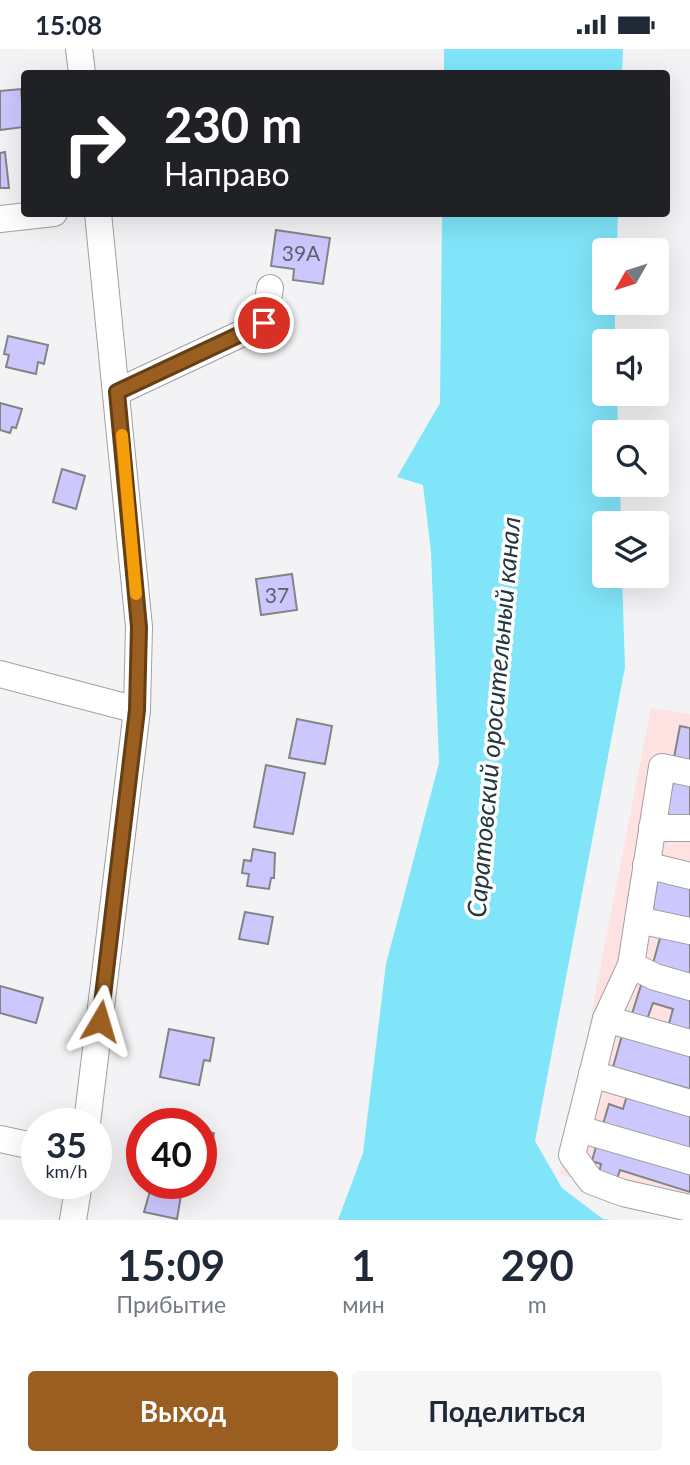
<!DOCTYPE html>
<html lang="ru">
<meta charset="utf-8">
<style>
body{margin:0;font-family:Lato,sans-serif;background:#f6f6f7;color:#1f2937;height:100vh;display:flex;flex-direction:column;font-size:26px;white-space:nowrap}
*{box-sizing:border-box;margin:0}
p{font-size:23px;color:#747a83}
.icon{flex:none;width:38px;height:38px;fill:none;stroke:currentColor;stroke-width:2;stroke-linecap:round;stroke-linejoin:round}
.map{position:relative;height:1171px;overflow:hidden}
.side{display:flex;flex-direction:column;background:#fff;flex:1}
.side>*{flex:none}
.guide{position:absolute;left:21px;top:21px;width:649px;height:147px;border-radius:7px;box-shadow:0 7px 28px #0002;background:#202124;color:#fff;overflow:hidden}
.needle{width:46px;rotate:231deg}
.controls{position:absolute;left:592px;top:189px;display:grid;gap:14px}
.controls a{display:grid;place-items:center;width:77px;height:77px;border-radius:7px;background:#fff;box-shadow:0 7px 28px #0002;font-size:35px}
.speed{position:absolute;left:21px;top:1059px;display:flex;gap:14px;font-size:35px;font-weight:700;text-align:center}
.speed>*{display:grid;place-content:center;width:91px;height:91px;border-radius:50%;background:#fff;box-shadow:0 7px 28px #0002;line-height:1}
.speed small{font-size:18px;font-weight:400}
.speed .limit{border:10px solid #d22;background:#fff;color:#111}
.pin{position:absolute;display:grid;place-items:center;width:60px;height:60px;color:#fff;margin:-30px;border:4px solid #fff;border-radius:50%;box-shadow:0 2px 7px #0007}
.me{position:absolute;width:77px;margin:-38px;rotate:7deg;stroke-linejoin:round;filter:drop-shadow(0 0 5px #0008)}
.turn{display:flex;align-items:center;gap:24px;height:147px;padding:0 28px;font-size:32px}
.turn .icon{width:91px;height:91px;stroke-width:2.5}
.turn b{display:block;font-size:49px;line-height:60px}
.eta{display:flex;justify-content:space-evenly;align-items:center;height:119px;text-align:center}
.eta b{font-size:42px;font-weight:700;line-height:49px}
.cta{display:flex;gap:14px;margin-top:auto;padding:14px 28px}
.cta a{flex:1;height:80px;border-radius:7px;background:#9a5f20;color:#fff;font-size:28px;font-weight:700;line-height:80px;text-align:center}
.cta a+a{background:#f6f6f7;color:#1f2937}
.status{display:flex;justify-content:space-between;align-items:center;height:49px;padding:0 35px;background:#fff;direction:ltr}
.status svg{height:19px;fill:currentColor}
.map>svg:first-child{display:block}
.industrial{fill:#fde2e1}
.water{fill:#81e5f9}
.building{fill:#ccc8fe;stroke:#848485;stroke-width:2}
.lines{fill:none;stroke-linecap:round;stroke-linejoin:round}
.minor-casing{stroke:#a1a1a3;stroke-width:28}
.minor{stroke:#fff;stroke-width:26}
.route-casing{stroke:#643e15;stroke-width:18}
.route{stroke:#9a5f20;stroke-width:12}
.slow{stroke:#f59e0b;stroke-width:12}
.labels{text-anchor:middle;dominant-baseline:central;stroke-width:7;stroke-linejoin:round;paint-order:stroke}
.number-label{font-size:21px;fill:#5f5e6c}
.water-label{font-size:26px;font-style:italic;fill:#21383d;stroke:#fff}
</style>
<div class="status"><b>15:08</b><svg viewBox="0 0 49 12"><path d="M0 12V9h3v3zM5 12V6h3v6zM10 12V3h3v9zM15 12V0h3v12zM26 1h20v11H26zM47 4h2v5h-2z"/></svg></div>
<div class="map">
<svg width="690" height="1171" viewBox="0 0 690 1171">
<rect width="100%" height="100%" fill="#f3f3f5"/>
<!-- industrial -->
<path class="industrial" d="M651,659L690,665V1171H677L560,1125Z"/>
<!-- water -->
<g class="water">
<path d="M444,0H623L622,24H444Z"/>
<path d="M442,165H618L617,201H604V254H615V292H604V345H617L618,383H604V436H620L621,474H604V527H622L625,618L535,1092L562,1139L603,1170L611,1171H338L363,1104L386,915L439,714L431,503L423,436L397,428L440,354Z"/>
</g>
<!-- building -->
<g class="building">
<path d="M21,40L24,78L0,81V42Z"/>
<path d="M5,103L9,139H0V104Z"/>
<path d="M276,181L330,189L323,235L293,231L294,220L271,217Z"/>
<path d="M8,287L48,296L44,315L38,313L36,325L6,318L9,306L4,305Z"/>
<path d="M0,354L22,360L16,379L12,378L10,384L0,381Z"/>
<path d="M62,420L85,427L76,460L53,453Z"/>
<path d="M292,525L297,561L261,566L256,530Z"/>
<path d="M297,670L332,677L325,715L289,709Z"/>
<path d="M680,677L690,679V717L673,714Z"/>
<path d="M266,716L305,724L293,785L254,778Z"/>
<path d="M674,729L690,732V770L666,765Z"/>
<path d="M253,800L275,804L274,829H271L269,840L247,837L249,825L242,824L244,811L251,812Z"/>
<path d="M658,828L690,835V873L652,865Z"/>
<path d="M245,863L273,868L268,895L239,890Z"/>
<path d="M662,882L690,888V929L652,918Z"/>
<path d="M642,933L690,946V984L668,978L673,960L653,954L646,973L631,968Z"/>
<path d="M0,937L43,949L36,974L0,964Z"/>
<path d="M169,980L214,989L210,1012L204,1011L199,1036L160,1028Z"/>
<path d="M623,983L690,1002V1040L613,1018Z"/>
<path d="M628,1043L690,1062V1101L603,1075L609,1055L623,1060Z"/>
<path d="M201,1082L214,1084L209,1115L201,1114Z"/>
<path d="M597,1094L690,1122V1143L620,1121L617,1130L599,1124L601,1115L592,1112Z"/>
<path d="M148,1134H183L177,1170L144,1163L152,1135Z"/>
</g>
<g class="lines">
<defs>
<g id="minor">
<path d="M79,0L82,24"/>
<path d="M0,170L54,164"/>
<path d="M117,343L264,274L270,239"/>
<path d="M0,625L137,661"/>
<path d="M690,724L662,718L631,916L606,970L572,1106L591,1132L623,1144L690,1159"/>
<path d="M652,779H690"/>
<path d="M646,816L690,827"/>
<path d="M638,871L690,882"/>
<path d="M631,916L655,928L690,938"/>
<path d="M606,970L690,994"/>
<path d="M592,1025L690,1054"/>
<path d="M87,1074L137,661L139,578L98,164"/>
<path d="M579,1080L690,1112"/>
<path d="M0,1090L37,1098"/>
<path d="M73,1171L79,1134"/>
</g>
</defs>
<!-- minor casing -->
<use href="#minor" class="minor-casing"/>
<!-- minor -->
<use href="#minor" class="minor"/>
</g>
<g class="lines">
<defs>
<path id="route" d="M100,972L137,661L139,578L117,343L264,274"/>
</defs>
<!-- route casing -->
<use href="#route" class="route-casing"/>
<!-- route -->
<use href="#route" class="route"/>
<!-- slow -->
<path class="slow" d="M122,386L136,545"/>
</g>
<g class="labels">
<!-- number labels -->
<g class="number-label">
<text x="301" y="203">39А</text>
<text x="277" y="545">37</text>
</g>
<!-- water labels -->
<g class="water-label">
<text transform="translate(493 668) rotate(-85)">Саратовский оросительный канал</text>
</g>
</g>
</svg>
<div class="controls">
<a><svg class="needle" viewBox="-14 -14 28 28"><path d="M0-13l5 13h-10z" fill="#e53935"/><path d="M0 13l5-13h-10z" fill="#747a83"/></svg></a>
<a><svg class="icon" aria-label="sound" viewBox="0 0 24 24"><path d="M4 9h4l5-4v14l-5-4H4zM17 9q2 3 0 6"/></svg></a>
<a><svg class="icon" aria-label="search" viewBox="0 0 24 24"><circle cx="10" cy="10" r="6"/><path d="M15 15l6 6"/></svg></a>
<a><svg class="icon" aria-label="layers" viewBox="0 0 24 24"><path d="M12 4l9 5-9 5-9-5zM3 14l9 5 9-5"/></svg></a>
</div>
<div class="speed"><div>35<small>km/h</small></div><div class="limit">40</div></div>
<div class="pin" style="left:264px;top:274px;background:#d93025"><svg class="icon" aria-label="arrive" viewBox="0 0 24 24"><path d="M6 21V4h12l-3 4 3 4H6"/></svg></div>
<svg class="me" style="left:100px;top:972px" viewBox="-20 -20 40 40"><path d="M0-17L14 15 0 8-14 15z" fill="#9a5f20" stroke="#fff" stroke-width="4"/></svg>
<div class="guide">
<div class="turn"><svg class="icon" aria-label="right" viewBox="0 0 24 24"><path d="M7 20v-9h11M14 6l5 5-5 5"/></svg><div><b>230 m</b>Направо</div></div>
</div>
</div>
<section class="side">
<div class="eta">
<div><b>15:09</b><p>Прибытие</p></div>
<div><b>1</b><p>мин</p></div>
<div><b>290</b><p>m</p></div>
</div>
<div class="cta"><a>Выход</a><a>Поделиться</a></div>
</section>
